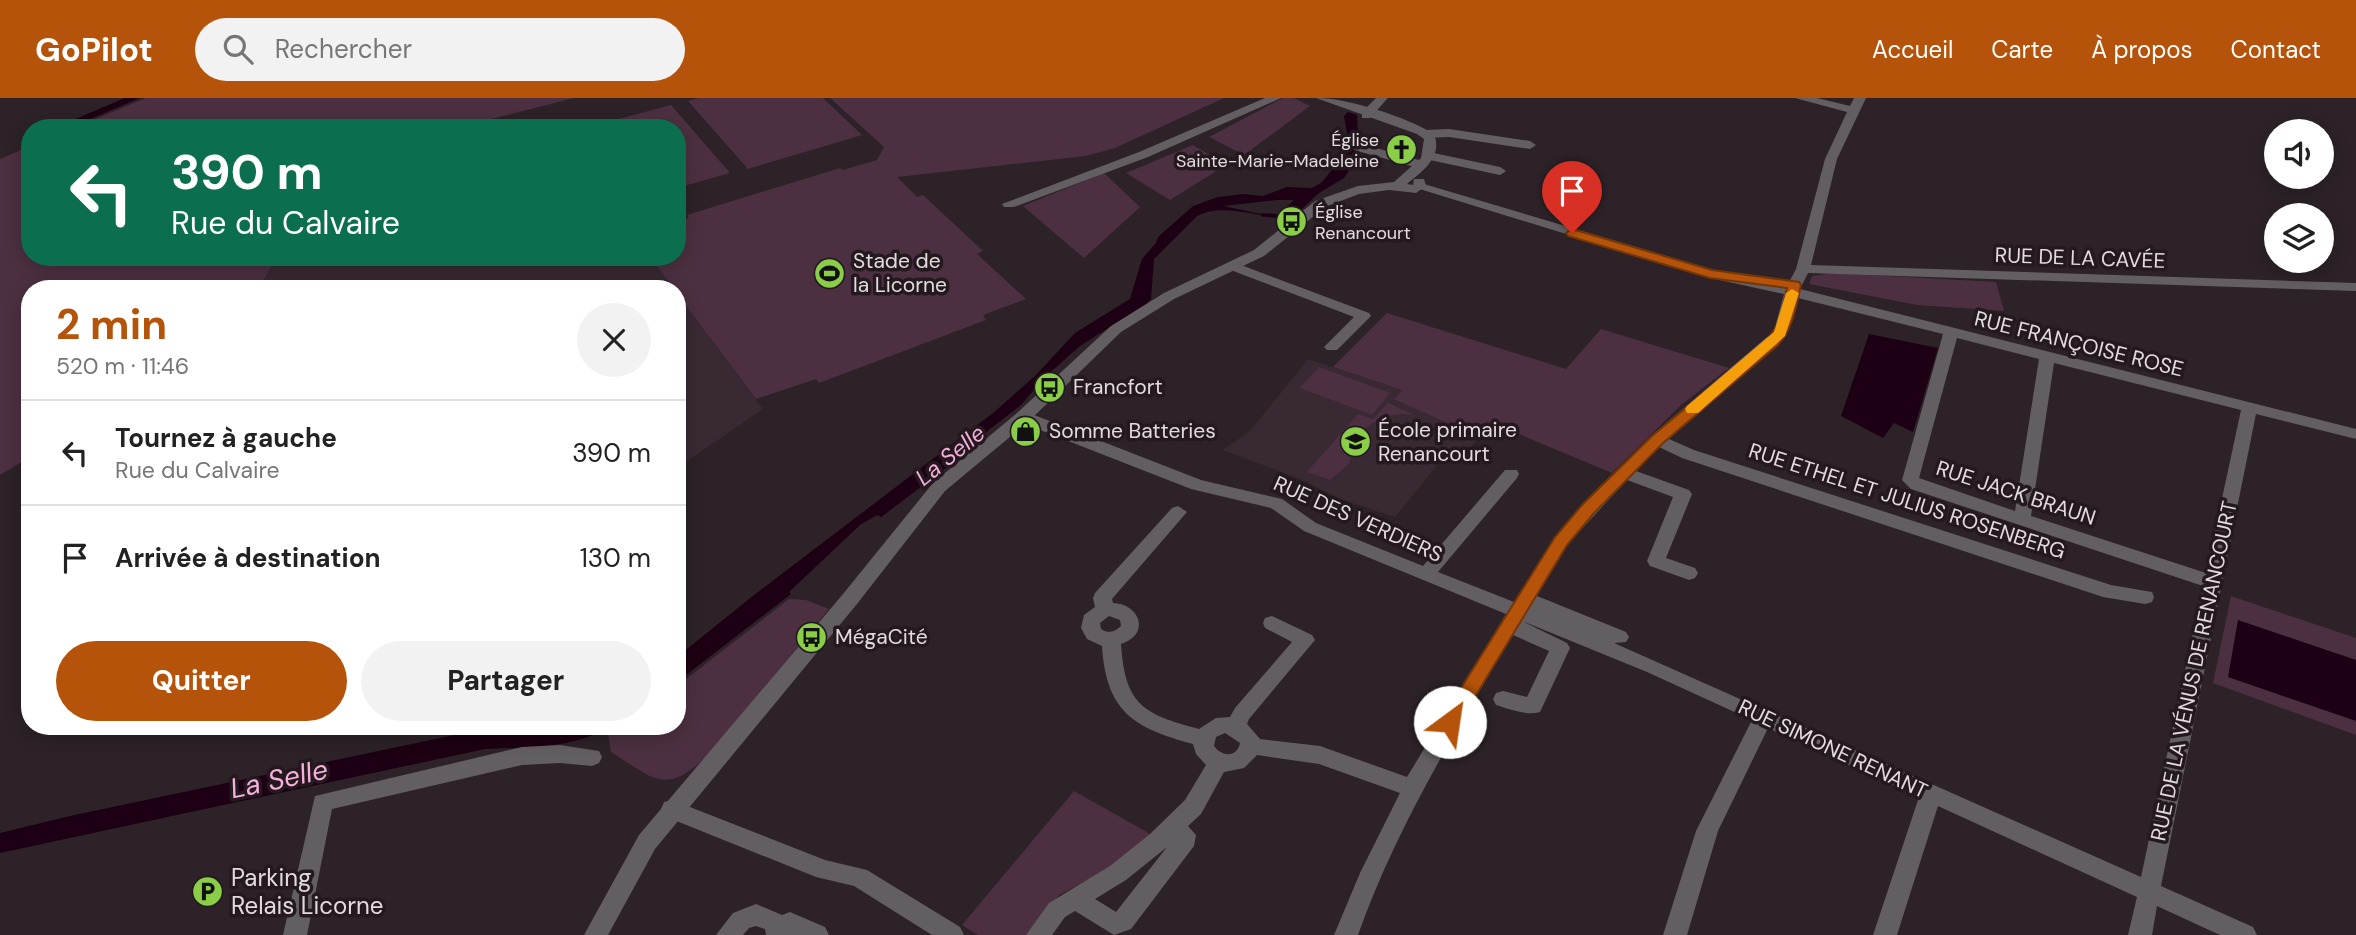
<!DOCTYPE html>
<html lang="fr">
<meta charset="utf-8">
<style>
body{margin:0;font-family:"DM Sans",sans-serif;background:#f2f2f2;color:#222;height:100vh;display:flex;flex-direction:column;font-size:26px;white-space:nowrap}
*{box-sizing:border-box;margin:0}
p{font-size:23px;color:#767676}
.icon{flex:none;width:38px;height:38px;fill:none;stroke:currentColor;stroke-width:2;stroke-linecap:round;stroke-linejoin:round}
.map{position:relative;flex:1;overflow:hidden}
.side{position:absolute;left:21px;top:182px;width:665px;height:455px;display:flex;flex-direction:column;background:#fff;border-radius:28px;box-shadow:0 4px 18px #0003}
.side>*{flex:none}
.top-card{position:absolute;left:21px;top:21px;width:665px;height:147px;border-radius:28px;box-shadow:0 4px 18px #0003;background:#0b6e4f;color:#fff;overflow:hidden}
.controls{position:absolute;left:2264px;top:21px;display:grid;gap:14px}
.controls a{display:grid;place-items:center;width:70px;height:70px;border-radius:50%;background:#fff;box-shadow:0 4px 18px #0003;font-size:35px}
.pin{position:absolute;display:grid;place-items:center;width:60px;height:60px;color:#fff;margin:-72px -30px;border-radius:50% 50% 50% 0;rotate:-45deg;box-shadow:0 0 7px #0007}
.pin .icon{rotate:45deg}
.me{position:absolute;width:77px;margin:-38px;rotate:31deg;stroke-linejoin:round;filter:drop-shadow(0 0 5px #0008)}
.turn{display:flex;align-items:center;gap:24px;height:147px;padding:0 35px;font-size:32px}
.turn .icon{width:91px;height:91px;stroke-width:2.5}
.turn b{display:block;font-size:49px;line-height:60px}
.round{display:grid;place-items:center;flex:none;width:74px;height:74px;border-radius:37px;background:#f2f2f2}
.headline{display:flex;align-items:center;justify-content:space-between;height:119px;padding:0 35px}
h1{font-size:42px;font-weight:700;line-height:52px;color:#b45309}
.action{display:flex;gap:14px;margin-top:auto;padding:14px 35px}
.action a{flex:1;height:80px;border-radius:42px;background:#b45309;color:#fff;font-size:28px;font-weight:700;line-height:80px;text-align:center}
.action a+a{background:#f2f2f2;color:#222}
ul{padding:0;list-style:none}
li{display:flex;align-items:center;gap:21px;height:105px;padding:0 35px;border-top:2px solid #e0e0e0}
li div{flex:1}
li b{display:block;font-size:26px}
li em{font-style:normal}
header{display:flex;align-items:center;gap:42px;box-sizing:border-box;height:98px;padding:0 35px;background:#b45309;color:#fff}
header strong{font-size:33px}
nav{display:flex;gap:38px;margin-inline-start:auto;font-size:24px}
.search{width:490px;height:63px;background:#f2f2f2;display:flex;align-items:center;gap:18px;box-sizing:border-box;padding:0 24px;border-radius:38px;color:#767676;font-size:26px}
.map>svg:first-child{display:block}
.built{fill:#392933}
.green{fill:#4c3041}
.water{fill:#1d0013;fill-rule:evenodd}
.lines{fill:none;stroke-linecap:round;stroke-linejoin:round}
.stream{stroke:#1d0013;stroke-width:3.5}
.minor{fill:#635e61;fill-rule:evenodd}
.tertiary{fill:#635e61;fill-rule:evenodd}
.route{fill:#b45309;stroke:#753606;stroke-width:2}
.slow{fill:#f59e0b}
.labels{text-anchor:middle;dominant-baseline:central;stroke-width:7;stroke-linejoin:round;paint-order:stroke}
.far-poi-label{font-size:18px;fill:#e3dbdf;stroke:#23191f;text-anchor:end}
.street-label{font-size:21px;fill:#e3dbdf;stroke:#23191f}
.poi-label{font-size:21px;fill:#e3dbdf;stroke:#23191f;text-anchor:start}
.water-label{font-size:23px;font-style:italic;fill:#f7afdb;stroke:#23191f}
.near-poi-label{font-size:24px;fill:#e3dbdf;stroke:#23191f;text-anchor:start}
.near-water-label{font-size:28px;font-style:italic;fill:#f7afdb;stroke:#23191f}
</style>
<header>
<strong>GoPilot</strong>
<div class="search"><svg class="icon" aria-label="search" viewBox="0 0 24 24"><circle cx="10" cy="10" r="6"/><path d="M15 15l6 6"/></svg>Rechercher</div>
<nav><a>Accueil</a><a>Carte</a><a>À propos</a><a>Contact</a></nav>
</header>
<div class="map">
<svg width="2356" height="837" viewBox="0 0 2356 837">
<rect width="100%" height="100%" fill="#2c2228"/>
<!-- built -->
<g class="built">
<path d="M378,159H650L674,191H259L272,165L320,167Z"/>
<path d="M677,196L763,311L677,370Z"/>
<path d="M1308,261L1402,292L1395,301L1478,339L1469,352L1461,354L1452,349L1395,419L1338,400L1302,382L1223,352L1250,333Z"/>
</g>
<!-- green -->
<g class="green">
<path d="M146,0H574L456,30H74Z"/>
<path d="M699,0H823L862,37L748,71L688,3Z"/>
<path d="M830,0H1224L1115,50L1086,58L897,79L917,99L923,97L983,153L977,156L1026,201L983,217L986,222L819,285L816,281L756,301L677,196V191H674L650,159H677V124L689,120L687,117L840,70L843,72L877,62L884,49Z"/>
<path d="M1283,0H1294L1310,8L1244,57L1209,39Z"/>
<path d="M671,7L730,75L677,90V30H585Z"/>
<path d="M1193,47L1226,67L1170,102L1126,75Z"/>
<path d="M30,48V159H378L320,167L273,165L259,191H30V359L0,377V61Z"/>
<path d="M1104,75L1140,109L1084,160L1023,108Z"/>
<path d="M1833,175L1996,184L2004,213L1917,207L1809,186L1812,178Z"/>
<path d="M1387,215L1566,271L1601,231L1729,270L1681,307L1612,375L1502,329L1493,343L1478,339L1394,301L1402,292L1333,269Z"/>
<path d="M1319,269L1390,295L1372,317L1300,290Z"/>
<path d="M1388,305L1414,317C1391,313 1364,323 1354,347C1352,352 1352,358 1350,363C1347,370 1336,376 1330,382L1307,374L1358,316L1373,321Z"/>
<path d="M2231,498L2356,540V637L2213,585Z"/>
<path d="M789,501L806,502L829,511L710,655C666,698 657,683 611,654L607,628H677V588Z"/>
<path d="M1074,693L1154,738L1115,768L1059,797L1027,837H978L962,827Z"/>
</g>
<!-- water -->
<g class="water">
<path d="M125,0H140L69,30H54Z"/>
<path d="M1348,14L1357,17L1358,38L1353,67L1344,80L1319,95L1290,122C1263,120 1220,103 1196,119L1154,161L1151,201L1146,206L1080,248L1045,279L1021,307L990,331L957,362L881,419L877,417L860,427L789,494L791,496L677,584V559L749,501L993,315L1036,277L1075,235L1130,201L1142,161L1156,145L1158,139L1193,108L1218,99L1243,96L1263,98L1287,89L1312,90L1321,85L1337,66L1344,52L1347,35L1344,18ZM1277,102H1294L1276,119L1223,108Z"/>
<path d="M1869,236L1938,250L1913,334L1894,325L1883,340L1841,318Z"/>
<path d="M2238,522L2356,562V623L2228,579Z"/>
<path d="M497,628H611C574,651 527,649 485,651L0,755V735L70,718Z"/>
</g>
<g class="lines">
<!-- stream -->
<path class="stream" d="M1263,117L1282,118"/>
<!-- minor -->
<g class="minor">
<path d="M1265,0H1281L1148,59L1014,109H1004L1002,106L1139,54Z"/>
<path d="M1376,0H1388L1370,20H1362V14Z"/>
<path d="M1795,0H1817L1850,8L1854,0H1866L1837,61L1811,167L2356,185V193L1808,175L1800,191L2356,331V341L2256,316L2161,788L2253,829L2257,837H2220L2157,808L2152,837H2128L2137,799L1938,708L1897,837H1873L1919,699L1768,630L1718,733L1687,837H1663L1696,733L1752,622L1647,574L1522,523L1567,545L1570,550L1540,614C1527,618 1509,611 1496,607L1493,601L1496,595L1503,593L1527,599L1549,553L1513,537C1455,634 1396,730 1358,837H1334L1360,775L1400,695L1319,666L1257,657L1244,670L1224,674L1201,716L1188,728L1196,737L1194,748L1131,831L1114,837L1075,813L1065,819L1052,837H1026L1049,805L1110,768L1150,736L1185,702L1206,667L1196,656L1193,646C1133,630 1106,613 1102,548L1087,541L1081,530L1084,517L1095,509L1093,500L1095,495L1172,410L1178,408L1187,414L1112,501L1113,505C1140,506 1151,536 1121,546C1125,607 1143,616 1199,631L1216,620L1230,619L1235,610L1292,544L1265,530L1263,525L1265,520L1272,518L1312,537L1315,542L1249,621L1247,626L1260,641L1320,648L1407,679L1506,516L1304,433L1271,410L1191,391L1017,323L1015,319L1017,315H1029L1201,382L1282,401L1316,425L1423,468L1505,372H1517L1519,376L1517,380L1438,474L1514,504L1555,439L1582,407L1651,338L1774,233L1784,196L1706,179L1413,89L1414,86H1424L1714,172L1787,188L1796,171L1825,61L1847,14ZM1798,200L1943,236L1902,382L1911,391L2203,488L2141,779L1614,545L1626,544L1629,539L1626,534L1537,498L1567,447L1627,382L1673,399L1647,463L1650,468L1689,482L1695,480L1698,475L1695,470L1666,460L1692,396L1689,392L1636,373L1659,349L1682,360L2103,499L2145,506L2152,504L2154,499L2152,494L2111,487L1694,352L1669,341L1786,238ZM1957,240L2039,261L2015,413L1919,380ZM2054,265L2241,312L2206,475L2031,418ZM1109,518L1120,522L1121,528C1115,534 1108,536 1101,531L1100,525ZM1225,635L1240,645C1237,660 1222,659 1214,648L1216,639ZM1167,749L1116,814L1095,801L1126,782Z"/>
<path d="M1449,31L1530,43L1536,47L1530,51L1449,39L1425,40L1419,36L1425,32Z"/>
<path d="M1358,45L1426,64L1428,67L1422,71L1354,52L1352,49Z"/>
<path d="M1429,54L1500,69L1506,73L1500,77L1425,61L1423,58Z"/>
<path d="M1233,164L1369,215L1371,218L1337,252H1327L1324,249L1354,219L1228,171V165Z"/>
<path d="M560,647L599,653L602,659L599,665L592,668L560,665L522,667L332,711L307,837H283L315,698L522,649Z"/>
<path d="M672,702L825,762L867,772L960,829L964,837H932L854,788L816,779L664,718L661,711L664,704Z"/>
<path d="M756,806L782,817L790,814L825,829L829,837H766L765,831L756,828L749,830L743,837H716L733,815Z"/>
</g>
<!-- tertiary -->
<path class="tertiary" d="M1316,0C1349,0 1406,19 1434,36C1443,59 1423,73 1407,86L1413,87L1414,81H1424L1426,88L1416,95L1389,92L1359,96L1325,109L1264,158L1174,201L1121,234L1029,323L945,393L857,506L655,751L608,837H584L639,737L843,496L933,385L1017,315L1111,228L1164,195L1254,152L1315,103L1358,88L1394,84L1421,60L1424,41L1417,36Z"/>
</g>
<!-- route -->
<path class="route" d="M1572,131L1712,172L1799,184L1801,187C1796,209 1793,230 1778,247L1663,345L1594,415L1567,447L1456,630L1450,632L1443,630L1440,624L1443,619L1555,439L1582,407L1652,338L1768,241L1780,222L1787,190L1710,180L1568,138L1566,135Z"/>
<!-- slow -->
<path class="slow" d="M1792,191L1799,195L1785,238L1698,315H1687L1685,311L1687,308L1774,234L1786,195Z"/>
<!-- icons -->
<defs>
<symbol id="church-disc" viewBox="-11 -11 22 22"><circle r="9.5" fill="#8ace47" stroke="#23191f"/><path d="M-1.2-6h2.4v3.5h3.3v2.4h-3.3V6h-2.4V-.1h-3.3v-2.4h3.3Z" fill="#111"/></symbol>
<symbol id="bus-disc" viewBox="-11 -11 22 22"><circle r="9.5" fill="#8ace47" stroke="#23191f"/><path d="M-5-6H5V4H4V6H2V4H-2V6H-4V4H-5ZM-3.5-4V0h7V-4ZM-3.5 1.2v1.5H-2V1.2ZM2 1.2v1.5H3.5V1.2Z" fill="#111"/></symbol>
<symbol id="stadium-disc" viewBox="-11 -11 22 22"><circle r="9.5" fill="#8ace47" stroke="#23191f"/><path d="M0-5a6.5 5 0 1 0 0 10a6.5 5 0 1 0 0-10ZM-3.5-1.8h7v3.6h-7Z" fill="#111"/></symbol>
<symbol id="shop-disc" viewBox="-11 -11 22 22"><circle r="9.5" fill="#8ace47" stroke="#23191f"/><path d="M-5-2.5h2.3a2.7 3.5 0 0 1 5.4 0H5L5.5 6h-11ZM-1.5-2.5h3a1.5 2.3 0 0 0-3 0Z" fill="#111"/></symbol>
<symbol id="school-disc" viewBox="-11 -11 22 22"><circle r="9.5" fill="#8ace47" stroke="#23191f"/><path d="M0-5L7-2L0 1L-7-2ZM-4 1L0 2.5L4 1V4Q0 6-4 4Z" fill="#111"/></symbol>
<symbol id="parking-disc" viewBox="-11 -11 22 22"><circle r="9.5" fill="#8ace47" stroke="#23191f"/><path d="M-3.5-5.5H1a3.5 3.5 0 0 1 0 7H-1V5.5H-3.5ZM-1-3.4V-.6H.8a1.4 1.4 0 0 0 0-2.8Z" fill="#111"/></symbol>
</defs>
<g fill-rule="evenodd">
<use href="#church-disc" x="1384" y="34" width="35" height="35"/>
<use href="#bus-disc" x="1274" y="106" width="35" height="35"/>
<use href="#stadium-disc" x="812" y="158" width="35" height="35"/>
<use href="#bus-disc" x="1032" y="272" width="35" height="35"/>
<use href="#shop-disc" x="1008" y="316" width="35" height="35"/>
<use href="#school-disc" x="1338" y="326" width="35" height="35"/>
<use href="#bus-disc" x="794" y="522" width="35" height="35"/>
<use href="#parking-disc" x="190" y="776" width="35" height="35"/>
</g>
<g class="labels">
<!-- far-poi labels -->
<g class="far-poi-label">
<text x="1379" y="42">Église<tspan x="1379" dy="21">Sainte-Marie-Madeleine</tspan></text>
<text x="1315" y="114" text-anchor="start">Église<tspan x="1315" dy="21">Renancourt</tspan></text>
</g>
<!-- street labels -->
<g class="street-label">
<text transform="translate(2080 160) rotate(2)">RUE DE LA CAVÉE</text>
<text transform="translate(2079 246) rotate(14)">RUE FRANÇOISE ROSE</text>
<text transform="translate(2016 395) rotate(18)">RUE JACK BRAUN</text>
<text transform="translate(1907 403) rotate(18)">RUE ETHEL ET JULIUS ROSENBERG</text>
<text transform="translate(1358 421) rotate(24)">RUE DES VERDIERS</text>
<text transform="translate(2194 573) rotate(-78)">RUE DE LA VÉNUS DE RENANCOURT</text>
<text transform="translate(1833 651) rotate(25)">RUE SIMONE RENANT</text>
</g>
<!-- poi labels -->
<g class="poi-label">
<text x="853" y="163">Stade de<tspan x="853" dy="24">la Licorne</tspan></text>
<text x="1073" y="289">Francfort</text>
<text x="1378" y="332">École primaire<tspan x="1378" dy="24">Renancourt</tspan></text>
<text x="1049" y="333">Somme Batteries</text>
<text x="835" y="539">MégaCité</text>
</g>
<!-- water labels -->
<g class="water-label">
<text transform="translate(950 357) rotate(-39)">La Selle</text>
</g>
<!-- near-poi labels -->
<g class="near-poi-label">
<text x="231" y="779">Parking<tspan x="231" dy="28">Relais Licorne</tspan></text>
</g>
<!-- near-water labels -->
<g class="near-water-label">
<text transform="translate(279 681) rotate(-12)">La Selle</text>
</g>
</g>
</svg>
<div class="controls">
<a><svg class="icon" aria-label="sound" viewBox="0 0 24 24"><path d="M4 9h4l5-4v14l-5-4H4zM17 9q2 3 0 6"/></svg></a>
<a><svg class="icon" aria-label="layers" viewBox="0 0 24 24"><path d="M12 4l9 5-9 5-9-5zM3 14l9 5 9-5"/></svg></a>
</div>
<div class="pin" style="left:1572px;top:135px;background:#d93025"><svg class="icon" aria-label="arrive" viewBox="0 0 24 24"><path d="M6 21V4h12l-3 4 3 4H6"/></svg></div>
<svg class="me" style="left:1450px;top:624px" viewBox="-20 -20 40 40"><circle r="19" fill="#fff"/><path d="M0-13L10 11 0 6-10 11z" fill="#b45309"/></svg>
<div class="top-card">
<div class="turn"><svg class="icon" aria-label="left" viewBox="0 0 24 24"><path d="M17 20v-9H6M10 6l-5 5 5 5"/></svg><div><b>390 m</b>Rue du Calvaire</div></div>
</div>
<section class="side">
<div class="headline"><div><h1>2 min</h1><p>520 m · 11:46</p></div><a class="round"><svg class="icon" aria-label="close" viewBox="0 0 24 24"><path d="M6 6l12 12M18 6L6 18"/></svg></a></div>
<ul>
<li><svg class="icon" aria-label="left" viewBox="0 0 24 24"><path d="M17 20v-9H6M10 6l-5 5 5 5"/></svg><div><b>Tournez à gauche</b><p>Rue du Calvaire</p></div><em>390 m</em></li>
<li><svg class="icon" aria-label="arrive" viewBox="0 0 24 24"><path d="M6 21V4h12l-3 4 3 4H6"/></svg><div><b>Arrivée à destination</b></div><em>130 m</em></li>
</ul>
<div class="action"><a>Quitter</a><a>Partager</a></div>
</section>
</div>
